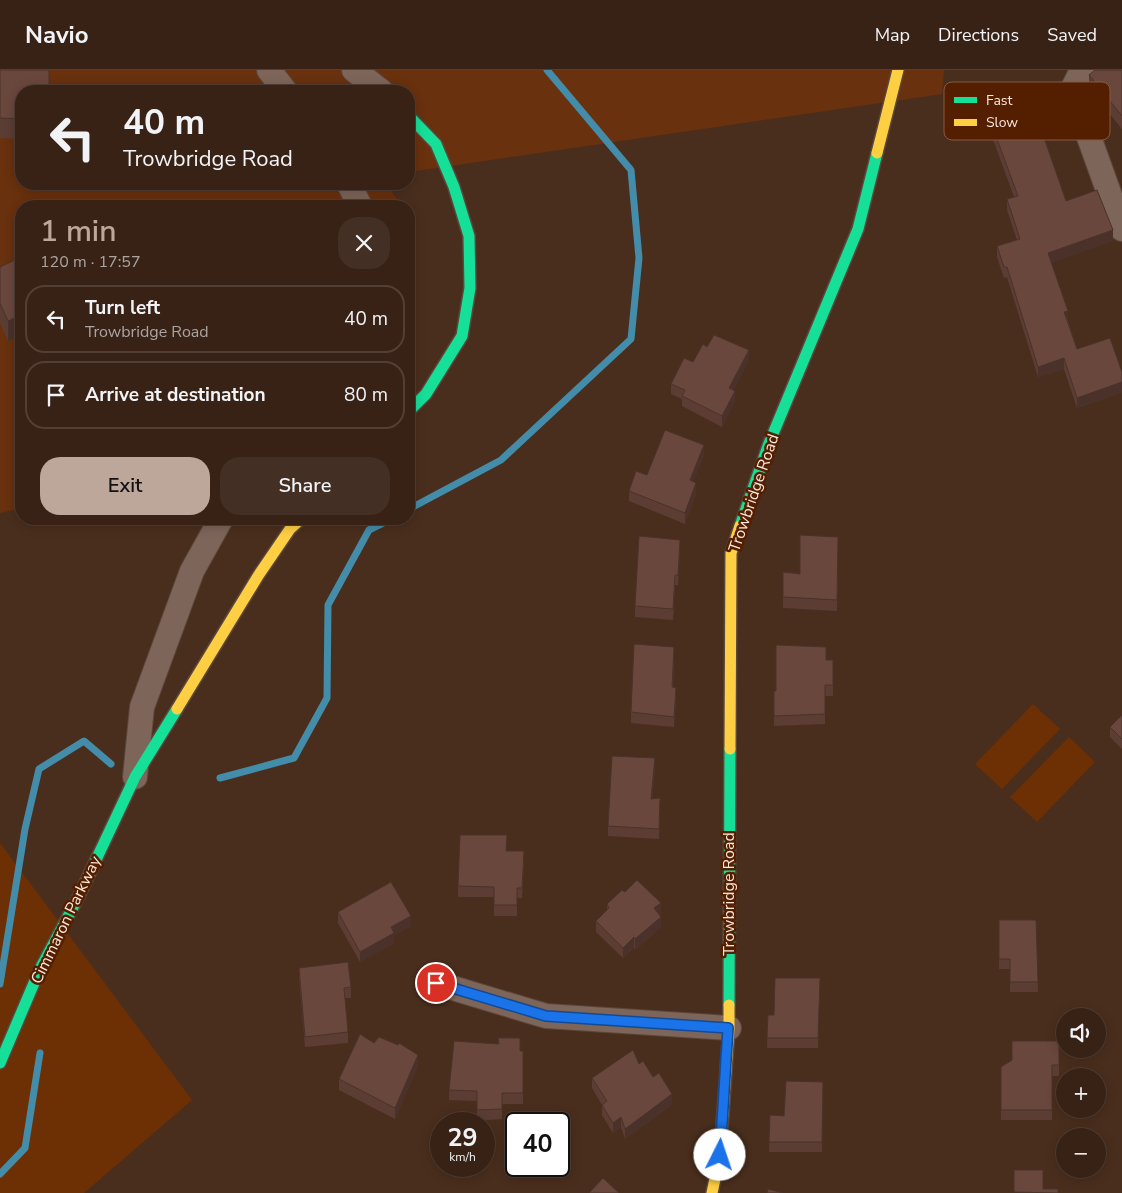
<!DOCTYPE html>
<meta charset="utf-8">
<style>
body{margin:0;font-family:"Nunito Sans",sans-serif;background:#432f23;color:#f1f3f6;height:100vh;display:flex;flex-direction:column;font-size:19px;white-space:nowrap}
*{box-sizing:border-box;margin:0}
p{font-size:16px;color:#aba4a1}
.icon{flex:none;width:28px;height:28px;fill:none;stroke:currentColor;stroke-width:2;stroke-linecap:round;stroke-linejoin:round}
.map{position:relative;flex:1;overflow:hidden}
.panel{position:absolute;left:15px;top:130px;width:400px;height:325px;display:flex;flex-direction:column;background:#382216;border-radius:20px;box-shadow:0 2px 12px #0003,0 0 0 1px #523f35}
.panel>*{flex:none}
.guide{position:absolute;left:15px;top:15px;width:400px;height:105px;border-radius:20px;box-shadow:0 2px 12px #0003,0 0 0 1px #523f35;background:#382216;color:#f1f3f6;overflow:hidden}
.controls{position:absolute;left:1056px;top:938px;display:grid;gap:10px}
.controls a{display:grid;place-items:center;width:50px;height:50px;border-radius:50%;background:#382216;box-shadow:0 2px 12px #0003,0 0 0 1px #523f35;font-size:25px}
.speed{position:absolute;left:430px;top:1042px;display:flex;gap:10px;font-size:25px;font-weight:700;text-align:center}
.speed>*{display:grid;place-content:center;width:65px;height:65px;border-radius:50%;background:#382216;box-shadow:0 2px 12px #0003,0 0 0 1px #523f35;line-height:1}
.speed small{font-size:12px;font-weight:400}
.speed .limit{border:2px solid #111;border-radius:8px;background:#fff;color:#111}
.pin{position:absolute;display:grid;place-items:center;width:42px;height:42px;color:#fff;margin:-21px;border:2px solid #fff;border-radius:50%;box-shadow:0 1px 5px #0007}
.me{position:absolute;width:55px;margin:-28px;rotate:4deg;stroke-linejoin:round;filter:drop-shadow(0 0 4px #0008)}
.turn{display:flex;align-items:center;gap:18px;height:105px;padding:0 25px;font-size:22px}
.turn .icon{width:65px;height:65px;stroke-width:2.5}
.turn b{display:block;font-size:35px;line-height:42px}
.round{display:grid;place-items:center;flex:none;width:52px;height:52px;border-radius:20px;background:#432f23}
.headline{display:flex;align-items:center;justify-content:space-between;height:85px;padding:0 25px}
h1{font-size:30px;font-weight:600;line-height:38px;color:#bda69a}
.primary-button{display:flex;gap:10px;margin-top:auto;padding:10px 25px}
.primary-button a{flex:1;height:58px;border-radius:20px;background:#bda69a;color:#111;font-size:20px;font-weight:600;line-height:58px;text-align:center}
.primary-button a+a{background:#432f23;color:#f1f3f6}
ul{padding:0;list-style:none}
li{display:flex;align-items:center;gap:15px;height:68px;margin:0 10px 8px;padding:0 15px;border:2px solid #523f35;border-radius:20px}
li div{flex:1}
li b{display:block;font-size:19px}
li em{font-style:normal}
header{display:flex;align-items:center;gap:30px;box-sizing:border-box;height:70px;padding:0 25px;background:#382216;border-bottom:1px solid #523f35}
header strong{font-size:24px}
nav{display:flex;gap:28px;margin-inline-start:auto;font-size:18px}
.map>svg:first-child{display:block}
.built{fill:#69310e}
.green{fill:#6d2f04}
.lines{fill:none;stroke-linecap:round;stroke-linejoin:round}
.stream{stroke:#438daa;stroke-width:7}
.street-casing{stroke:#5b473b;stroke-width:26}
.fast-casing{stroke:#5b473b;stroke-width:14}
.slow-casing{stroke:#5b473b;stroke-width:14}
.street{stroke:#7d6559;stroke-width:24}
.fast{stroke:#16e098;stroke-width:11}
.slow{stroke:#ffcf43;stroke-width:11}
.wall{fill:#5b3d34}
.shaded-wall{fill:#4a322b}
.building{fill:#6a473d;stroke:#4a322b}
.route-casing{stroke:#114b97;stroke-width:12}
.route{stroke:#1a73e8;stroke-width:9}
.labels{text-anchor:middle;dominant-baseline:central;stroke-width:5;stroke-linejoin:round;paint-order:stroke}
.street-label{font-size:16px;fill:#fbe7dd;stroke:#531f00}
.key{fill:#531f00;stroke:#855b42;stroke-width:1}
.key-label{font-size:14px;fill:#fbe7dd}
</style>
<header>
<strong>Navio</strong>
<nav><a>Map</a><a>Directions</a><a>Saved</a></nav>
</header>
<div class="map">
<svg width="1122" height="1123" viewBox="0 0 1122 1123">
<rect width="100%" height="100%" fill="#4a2e1d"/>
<!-- built -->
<path class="built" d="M0,0H944L942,24L409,102V21H21V114H386L402,136H21V438L0,443Z"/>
<!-- green -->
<g class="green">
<path d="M1033,634L1060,659L1002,719L975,694Z"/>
<path d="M1069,667L1095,692L1037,752L1010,727Z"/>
<path d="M0,773L192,1030L84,1123H0Z"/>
</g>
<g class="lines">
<!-- stream -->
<g class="stream">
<path d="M409,439L501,390L631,269L639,188L631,100L547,0"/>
<path d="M220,708L294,688L327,628L328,535L369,460L391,449"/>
<path d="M0,914L25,759L39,699L84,671L111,694"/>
<path d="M0,1104L25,1078L40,983"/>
</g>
<defs>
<g id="street">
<path d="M269,0L285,21"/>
<path d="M354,0L381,21"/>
<path d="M1082,0L1072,20L1122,159"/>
<path d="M349,114L360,136"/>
<path d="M135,707L142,637L192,501L221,449"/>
<path d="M436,913L546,946L729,958"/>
</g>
<g id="fast">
<path d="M409,46L436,74L454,117L469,166L470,218L462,266L426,324L409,341"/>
<path d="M740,456L768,376L858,159L877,83"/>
<path d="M729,935L730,679"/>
<path d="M0,993L40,899L79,826L135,707L177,639"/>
</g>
<g id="slow">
<path d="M877,83L898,0"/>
<path d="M177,639L258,506L290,459L301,449"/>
<path d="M730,679L731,483L740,456"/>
<path d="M712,1123L720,1085L729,958V935"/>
</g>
</defs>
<!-- street casing -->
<use href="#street" class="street-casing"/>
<!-- fast casing -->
<use href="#fast" class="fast-casing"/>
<!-- slow casing -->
<use href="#slow" class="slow-casing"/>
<!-- street -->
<use href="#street" class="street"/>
<!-- fast -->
<use href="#fast" class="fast"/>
<!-- slow -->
<use href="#slow" class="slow"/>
</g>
<!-- wall -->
<g class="wall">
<path d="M0,0L21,21V69L0,68Z"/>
<path d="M1122,0V59L1089,18V5Z"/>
<path d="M998,37L1051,66L1044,69L1066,131L1113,171L1051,192L1068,251L1077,279L1122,302V322L1077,338L1064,299L1038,307L1007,207L1004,208L997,187V176L1017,170L1007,140V129L1014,127L990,61V50L998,47Z"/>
<path d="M21,187V265L8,271L0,253V197Z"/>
<path d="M707,277L749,290L733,320L735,331L722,357L682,336V329L671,324V314Z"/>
<path d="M704,385L693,412L696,424L685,454L629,431V421L647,405Z"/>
<path d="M838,467L837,541L783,538V502L800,504Z"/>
<path d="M680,480L678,515H675L673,550L635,547V536Z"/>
<path d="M674,587L673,618L676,629L674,657L631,653V642Z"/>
<path d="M826,590H833V626H825V654L774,656V621H776Z"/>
<path d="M1122,645V679L1110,667V657Z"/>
<path d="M655,698L652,729L660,739L659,769L608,766V756Z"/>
<path d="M506,781L524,791L522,828H517V846H494V827H458V816Z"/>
<path d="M607,834L661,843L659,845L661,857L635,880L634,877L623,888L596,862V851L607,840Z"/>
<path d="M338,842L411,856L394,865V873L360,892L338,853Z"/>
<path d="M999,850H1036L1038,922H1010V899H999Z"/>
<path d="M299,898L351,917V928H345L348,962V973L305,977L299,908Z"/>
<path d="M820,908L818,978H767L768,945H774Z"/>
<path d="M498,968L520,981H523V1034H502V1049L477,1051V1031L449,1030V1020L498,974Z"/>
<path d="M1059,971V1006H1052V1050H1001V997Z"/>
<path d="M374,973L418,995L395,1049L339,1020V1009Z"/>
<path d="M639,994L672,1034L625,1069L621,1057L613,1063L602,1045V1035L592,1018V1008Z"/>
<path d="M823,1012L822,1082H769L770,1045L784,1046Z"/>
</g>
<!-- shaded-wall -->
<g class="shaded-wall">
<path d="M1051,55V66L1041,70V59Z"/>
<path d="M1113,160V171L1048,194V183Z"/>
<path d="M1068,241V251L1064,242Z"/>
<path d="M21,245V265L8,271V251Z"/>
<path d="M749,280V290L729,329V318Z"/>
<path d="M1064,288V299L1038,307V297Z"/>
<path d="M1122,312V322L1077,338V328Z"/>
<path d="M735,321V331L722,357V346Z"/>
<path d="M704,375V385L690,420V410Z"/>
<path d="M696,413V424L685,454V443Z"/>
<path d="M680,470V480L678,515V505Z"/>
<path d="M676,618V629L674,657V647Z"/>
<path d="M655,688V698L651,739V729Z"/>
<path d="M661,833V843L654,849V838Z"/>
<path d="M411,846V856L394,865V873L360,892V882L391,857Z"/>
<path d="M661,847V857L635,880V869Z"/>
<path d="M634,867V877L623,888V878Z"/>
<path d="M418,985V995L395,1049V1038Z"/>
<path d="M672,1024V1034L625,1069V1059Z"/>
<path d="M621,1047V1057L613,1063V1053Z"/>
</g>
<!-- building -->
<g class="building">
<path d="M0,0H49V21H21V49L0,48Z"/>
<path d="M1095,0H1122V46L1089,5Z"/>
<path d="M1037,21L1051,55L1041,59L1066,131L1097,120L1113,160L1048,183L1068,241L1064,242L1077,279L1110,268L1122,302V312L1077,328L1064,288L1038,297L1007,197H1004L997,176L1020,169L1007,129L1018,126L990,50L1002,46L998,37Z"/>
<path d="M145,130L148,136H131Z"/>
<path d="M21,187V245L8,251L0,233V197Z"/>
<path d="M714,265L749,280L729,318L735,321L722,346L682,326L685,320L671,314L684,288L693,292L703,274L707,277Z"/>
<path d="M665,360L704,375L690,410L696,413L685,443L629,421L636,401L647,405Z"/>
<path d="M800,465L838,467L837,530L783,527V502L800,504Z"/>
<path d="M639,466L680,470L678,505H675L673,539L635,536Z"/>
<path d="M634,574L674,577L672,617L676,618L674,647L631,642Z"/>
<path d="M776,575L826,577V590H833V615H825V644L774,646V621H776Z"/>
<path d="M1122,645V669L1110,657Z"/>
<path d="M612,686L655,688L651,729L660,728L659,759L608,756Z"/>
<path d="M460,765H507L506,781H524L522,818H517V835H494V817L458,816Z"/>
<path d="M637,810L661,833L654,838L661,847L635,869L634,867L623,878L596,851L609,838L607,834L622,820L625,822Z"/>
<path d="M391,812L411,846L391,857L394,863L360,882L338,842Z"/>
<path d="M999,850H1036L1038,912H1010V889H999Z"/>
<path d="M348,892L351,917L344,918L348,962L305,967L299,898Z"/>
<path d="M775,908H820L818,968H767L768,945H774Z"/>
<path d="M360,964L374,973L379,967L398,975L399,973L418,985L395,1038L339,1009Z"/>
<path d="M498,968H520V981H523V1023H502V1039L477,1040V1021L449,1020L454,971L499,974Z"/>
<path d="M1012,971H1059V995H1052V1040H1001V997L1012,990Z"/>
<path d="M633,980L639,994L643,991L653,1007L659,1003L672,1024L625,1059L621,1047L613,1053L602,1035L607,1031L592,1008Z"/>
<path d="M786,1011L823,1012L822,1072H769L770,1045L784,1046Z"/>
<path d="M1014,1100H1043V1119H1058V1123L1014,1122Z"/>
<path d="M603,1108L619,1123H589Z"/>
<path d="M768,1119L783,1123H767Z"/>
</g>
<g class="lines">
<defs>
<path id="route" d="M436,913L546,946L728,958L720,1085"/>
</defs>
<!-- route casing -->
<use href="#route" class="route-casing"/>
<!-- route -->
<use href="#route" class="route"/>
</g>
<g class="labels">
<!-- street labels -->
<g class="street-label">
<text transform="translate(754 423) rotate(-71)">Trowbridge Road</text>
<text transform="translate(729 824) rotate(-90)">Trowbridge Road</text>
<text transform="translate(66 850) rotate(-64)">Cimmaron Parkway</text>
</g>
</g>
<!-- legend -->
<rect x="944" y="12" width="166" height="58" rx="8" class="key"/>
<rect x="954" y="27" width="23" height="6" fill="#16e098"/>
<rect x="954" y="49" width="23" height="7" fill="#ffcf43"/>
<g class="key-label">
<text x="986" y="35">Fast</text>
<text x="986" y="57">Slow</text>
</g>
</svg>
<div class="controls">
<a><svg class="icon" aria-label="sound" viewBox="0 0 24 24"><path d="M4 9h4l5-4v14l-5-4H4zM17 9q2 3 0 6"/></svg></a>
<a>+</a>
<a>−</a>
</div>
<div class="speed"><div>29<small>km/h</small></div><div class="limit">40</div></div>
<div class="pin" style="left:436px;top:913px;background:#d93025"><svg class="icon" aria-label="arrive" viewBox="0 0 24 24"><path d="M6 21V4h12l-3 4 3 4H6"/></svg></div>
<svg class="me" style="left:720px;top:1085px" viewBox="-20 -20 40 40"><circle r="19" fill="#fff"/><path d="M0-13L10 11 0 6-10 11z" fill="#1a73e8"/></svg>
<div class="guide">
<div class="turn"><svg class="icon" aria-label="left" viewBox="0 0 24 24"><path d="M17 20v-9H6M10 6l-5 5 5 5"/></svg><div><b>40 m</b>Trowbridge Road</div></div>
</div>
<section class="panel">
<div class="headline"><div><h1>1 min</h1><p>120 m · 17:57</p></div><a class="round"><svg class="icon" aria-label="close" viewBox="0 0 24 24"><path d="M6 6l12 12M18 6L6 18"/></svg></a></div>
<ul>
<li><svg class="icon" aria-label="left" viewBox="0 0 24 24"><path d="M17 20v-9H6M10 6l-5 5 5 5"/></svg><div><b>Turn left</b><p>Trowbridge Road</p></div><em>40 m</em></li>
<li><svg class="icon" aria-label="arrive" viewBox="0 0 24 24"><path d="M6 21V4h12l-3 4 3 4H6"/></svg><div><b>Arrive at destination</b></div><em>80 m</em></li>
</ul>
<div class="primary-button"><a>Exit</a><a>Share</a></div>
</section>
</div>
